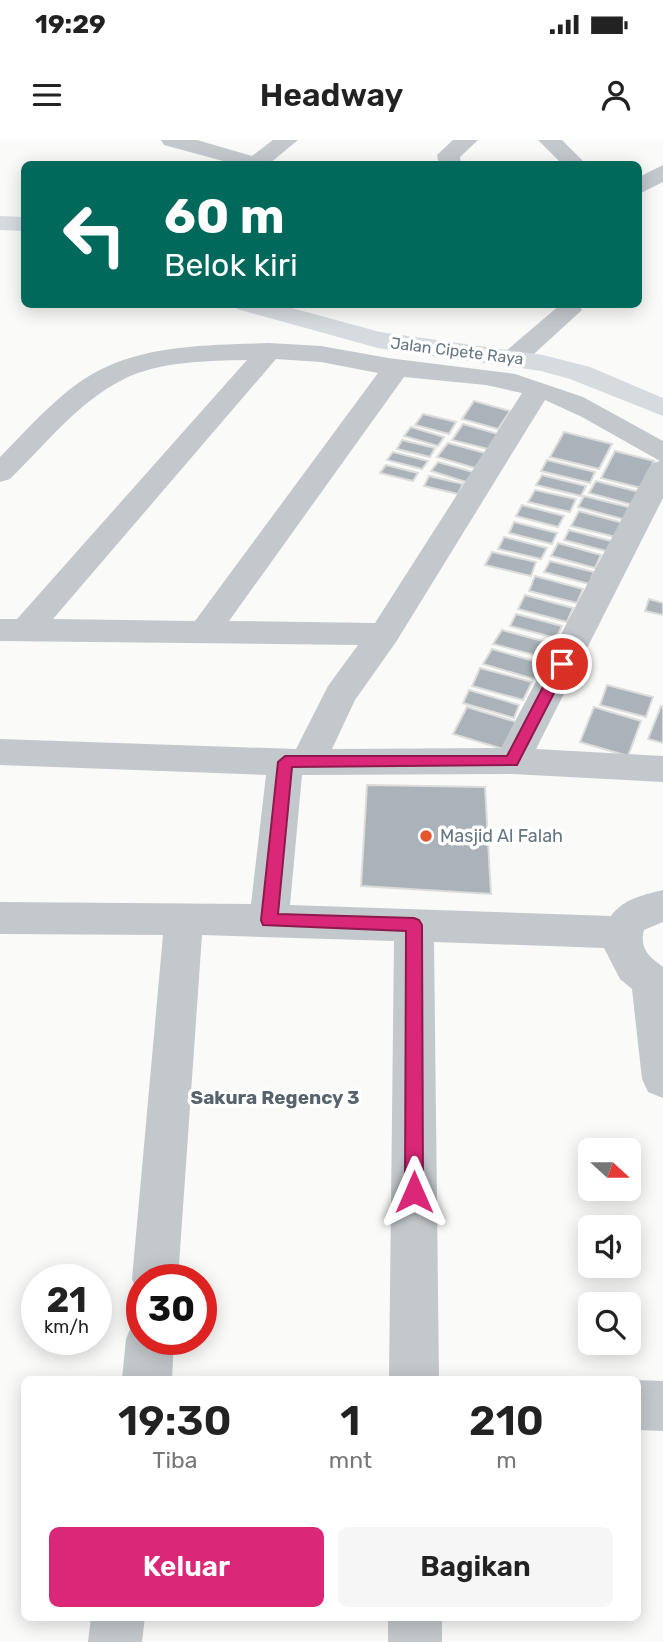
<!DOCTYPE html>
<html lang="id">
<style>
body{margin:0;font-family:Rubik,sans-serif;background:#f6f6f6;color:#222;height:100vh;display:flex;flex-direction:column;font-size:26px;white-space:nowrap}
*{box-sizing:border-box;margin:0}
p{font-size:23px;color:#767676}
.icon{flex:none;width:38px;height:38px;fill:none;stroke:currentColor;stroke-width:2;stroke-linecap:round;stroke-linejoin:round}
.map{position:relative;flex:1;overflow:hidden}
.side{position:absolute;left:21px;top:1236px;width:620px;height:245px;display:flex;flex-direction:column;background:#fff;border-radius:10px;box-shadow:0 4px 18px #0003}
.side>*{flex:none}
.top-card{position:absolute;left:21px;top:21px;width:621px;height:147px;border-radius:10px;box-shadow:0 4px 18px #0003;background:#00695c;color:#fff;overflow:hidden}
.needle{width:46px;rotate:111deg}
.fabs{position:absolute;left:578px;top:998px;display:grid;gap:14px}
.fabs a{display:grid;place-items:center;width:63px;height:63px;border-radius:10px;background:#fff;box-shadow:0 4px 18px #0003;font-size:35px}
.speed{position:absolute;left:21px;top:1124px;display:flex;gap:14px;font-size:35px;font-weight:700;text-align:center}
.speed>*{display:grid;place-content:center;width:91px;height:91px;border-radius:50%;background:#fff;box-shadow:0 4px 18px #0003;line-height:1}
.speed small{font-size:18px;font-weight:400}
.speed .limit{border:10px solid #d22;background:#fff;color:#111}
.pin{position:absolute;display:grid;place-items:center;width:60px;height:60px;color:#fff;margin:-30px;border:4px solid #fff;border-radius:50%;box-shadow:0 2px 7px #0007}
.me{position:absolute;width:77px;margin:-38px;rotate:0deg;stroke-linejoin:round;filter:drop-shadow(0 0 5px #0008)}
.turn{display:flex;align-items:center;gap:24px;height:147px;padding:0 28px;font-size:32px}
.turn .icon{width:91px;height:91px;stroke-width:2.5}
.turn b{display:block;font-size:49px;line-height:60px}
.eta{display:flex;justify-content:space-evenly;align-items:center;height:119px;text-align:center}
.eta b{font-size:42px;font-weight:600;line-height:49px}
.action{display:flex;gap:14px;margin-top:auto;padding:14px 28px}
.action a{flex:1;height:80px;border-radius:10px;background:#db2777;color:#fff;font-size:28px;font-weight:600;line-height:80px;text-align:center}
.action a+a{background:#f6f6f6;color:#222}
.status{display:flex;justify-content:space-between;align-items:center;height:49px;padding:0 35px;background:#fff;direction:ltr}
.status svg{height:19px;fill:currentColor}
header{display:flex;justify-content:space-between;align-items:center;height:91px;padding:0 28px;background:#fff;font-size:32px;font-weight:600}
.map>svg:first-child{display:block}
.building{fill:#aab3b9;stroke:#dcdcda;stroke-width:2}
.lines{fill:none;stroke-linecap:round;stroke-linejoin:round}
.minor{fill:#c3c8cc;fill-rule:evenodd}
.major{fill:#d6dbdf;fill-rule:evenodd}
.route{fill:#db2777;stroke:#8e194d;stroke-width:2}
.poi-dot{fill:#e4572e;stroke:#fff;stroke-width:2.5}
.labels{text-anchor:middle;dominant-baseline:central;stroke-width:7;stroke-linejoin:round;paint-order:stroke}
.far-street-label{font-size:16px;fill:#657683;stroke:#fff}
.poi-label{font-size:18px;fill:#657683;stroke:#fff;text-anchor:start}
.neighbourhood-label{font-size:19px;font-weight:bold;fill:#57646e;stroke:#fff}
</style>
<div class="status"><b>19:29</b><svg viewBox="0 0 49 12"><path d="M0 12V9h3v3zM5 12V6h3v6zM10 12V3h3v9zM15 12V0h3v12zM26 1h20v11H26zM47 4h2v5h-2z"/></svg></div>
<header><svg class="icon" aria-label="menu" viewBox="0 0 24 24"><path d="M4 6h16M4 12h16M4 18h16"/></svg>Headway<svg class="icon" aria-label="person" viewBox="0 0 24 24"><circle cx="12" cy="8" r="4"/><path d="M4 21q1-7 8-7t8 7"/></svg></header>
<div class="map">
<svg width="663" height="1502" viewBox="0 0 663 1502">
<rect width="100%" height="100%" fill="#fafaf8"/>
<!-- building -->
<g class="building">
<path d="M474,261L510,271L498,289L462,279Z"/>
<path d="M423,274L456,282L449,294L415,285Z"/>
<path d="M463,284L498,294L488,309L452,300Z"/>
<path d="M411,287L444,297L438,306L404,296Z"/>
<path d="M564,292L612,304L599,329L550,317Z"/>
<path d="M402,300L435,308L430,317L397,309Z"/>
<path d="M448,303L485,313L475,328L437,317Z"/>
<path d="M615,311L654,321L641,348L601,338Z"/>
<path d="M393,312L428,321L422,329L387,320Z"/>
<path d="M547,320L595,332L590,343L541,331Z"/>
<path d="M438,322L473,332L466,342L431,331Z"/>
<path d="M386,325L418,333L413,341L380,333Z"/>
<path d="M542,335L586,346L581,356L536,345Z"/>
<path d="M429,336L463,344L458,354L424,346Z"/>
<path d="M596,341L639,352L633,365L589,353Z"/>
<path d="M535,350L576,359L570,372L528,362Z"/>
<path d="M584,356L632,368L626,380L578,367Z"/>
<path d="M522,365L564,376L558,387L516,376Z"/>
<path d="M579,371L623,383L616,397L571,386Z"/>
<path d="M514,382L557,393L552,404L509,393Z"/>
<path d="M569,390L615,402L610,412L564,400Z"/>
<path d="M504,397L547,408L541,419L498,409Z"/>
<path d="M558,403L601,415L595,428L551,416Z"/>
<path d="M492,412L536,422L531,436L485,425Z"/>
<path d="M550,421L594,432L589,444L544,432Z"/>
<path d="M535,436L583,449L577,463L529,451Z"/>
<path d="M525,455L573,468L567,482L518,469Z"/>
<path d="M649,459L663,463V475L645,471Z"/>
<path d="M516,474L562,486L556,498L510,486Z"/>
<path d="M502,490L557,505L550,519L493,504Z"/>
<path d="M492,509L544,524L537,540L483,524Z"/>
<path d="M480,528L532,542L523,560L472,546Z"/>
<path d="M607,545L653,557L646,577L600,565Z"/>
<path d="M469,550L519,565L514,578L463,563Z"/>
<path d="M661,566L663,567V603L648,599Z"/>
<path d="M467,567L516,582L503,609L453,594Z"/>
<path d="M594,567L641,581L628,616L580,602Z"/>
<path d="M367,645L485,647L491,754L361,746Z"/>
</g>
<g class="lines">
<!-- minor -->
<g class="minor">
<path d="M161,0H197L252,16L273,0H298L269,24H234L164,5Z"/>
<path d="M453,0H478L460,17L461,24H439L437,15Z"/>
<path d="M538,0H562L586,24H562Z"/>
<path d="M663,25V42L639,54V37Z"/>
<path d="M560,165L578,164L582,170L524,223L515,225L506,223L502,217L506,211Z"/>
<path d="M269,203L321,206L388,218L515,234L583,257L663,301V358L536,609L663,616V642L512,634L302,635L290,765L611,776C623,759 643,755 663,750V782L644,790C639,808 649,817 663,827V958L648,952L642,939L632,849L620,839L604,808L434,802L439,1239H389L394,801L202,795L178,1139H142V1157L138,1155L132,1139L163,795L0,794V762L251,764L266,635L0,625V599L296,609L328,546L358,505L0,501V479H17L247,220C208,221 160,221 124,239C79,261 45,305 10,339L0,342V317C32,285 64,246 106,227C155,204 216,205 269,203ZM276,219L321,222L378,233L195,481L53,479ZM404,237L486,245L522,253L375,483L229,481ZM545,260L582,277L660,321L653,323L648,329L501,608L332,609L355,560L396,502Z"/>
<path d="M142,1178V1199H174L172,1239H122L126,1199L133,1182Z"/>
<path d="M637,1240L663,1241V1291L637,1290Z"/>
<path d="M91,1477H145L142,1502H88Z"/>
<rect x="388" y="1477" width="54" height="25"/>
</g>
<!-- major -->
<g class="major">
<path d="M0,76L24,77V91L0,90Z"/>
<path d="M233,164H277L380,192L543,215L590,227L663,258V276L570,239L541,231L378,208L237,169Z"/>
</g>
</g>
<!-- route -->
<path class="route" d="M562,519L569,524L517,625L292,627L278,774L414,778L419,780L422,785L423,1052L420,1058L414,1061L407,1058L405,1052L406,791L263,785L261,780L278,622L285,616H507L555,524Z"/>
<!-- markers -->
<circle class="poi-dot" cx="426" cy="696" r="7"/>
<g class="labels">
<!-- far-street labels -->
<g class="far-street-label">
<text transform="translate(457 211) rotate(7)">Jalan Cipete Raya</text>
</g>
<!-- poi labels -->
<g class="poi-label">
<text x="440" y="696">Masjid Al Falah</text>
</g>
<!-- neighbourhood labels -->
<g class="neighbourhood-label">
<text x="275" y="957">Sakura Regency 3</text>
</g>
</g>
</svg>
<div class="fabs">
<a><svg class="needle" viewBox="-14 -14 28 28"><path d="M0-13l5 13h-10z" fill="#e53935"/><path d="M0 13l5-13h-10z" fill="#767676"/></svg></a>
<a><svg class="icon" aria-label="sound" viewBox="0 0 24 24"><path d="M4 9h4l5-4v14l-5-4H4zM17 9q2 3 0 6"/></svg></a>
<a><svg class="icon" aria-label="search" viewBox="0 0 24 24"><circle cx="10" cy="10" r="6"/><path d="M15 15l6 6"/></svg></a>
</div>
<div class="speed"><div>21<small>km/h</small></div><div class="limit">30</div></div>
<div class="pin" style="left:562px;top:524px;background:#d93025"><svg class="icon" aria-label="arrive" viewBox="0 0 24 24"><path d="M6 21V4h12l-3 4 3 4H6"/></svg></div>
<svg class="me" style="left:414px;top:1052px" viewBox="-20 -20 40 40"><path d="M0-17L14 15 0 8-14 15z" fill="#db2777" stroke="#fff" stroke-width="4"/></svg>
<div class="top-card">
<div class="turn"><svg class="icon" aria-label="left" viewBox="0 0 24 24"><path d="M17 20v-9H6M10 6l-5 5 5 5"/></svg><div><b>60 m</b>Belok kiri</div></div>
</div>
<section class="side">
<div class="eta">
<div><b>19:30</b><p>Tiba</p></div>
<div><b>1</b><p>mnt</p></div>
<div><b>210</b><p>m</p></div>
</div>
<div class="action"><a>Keluar</a><a>Bagikan</a></div>
</section>
</div>
